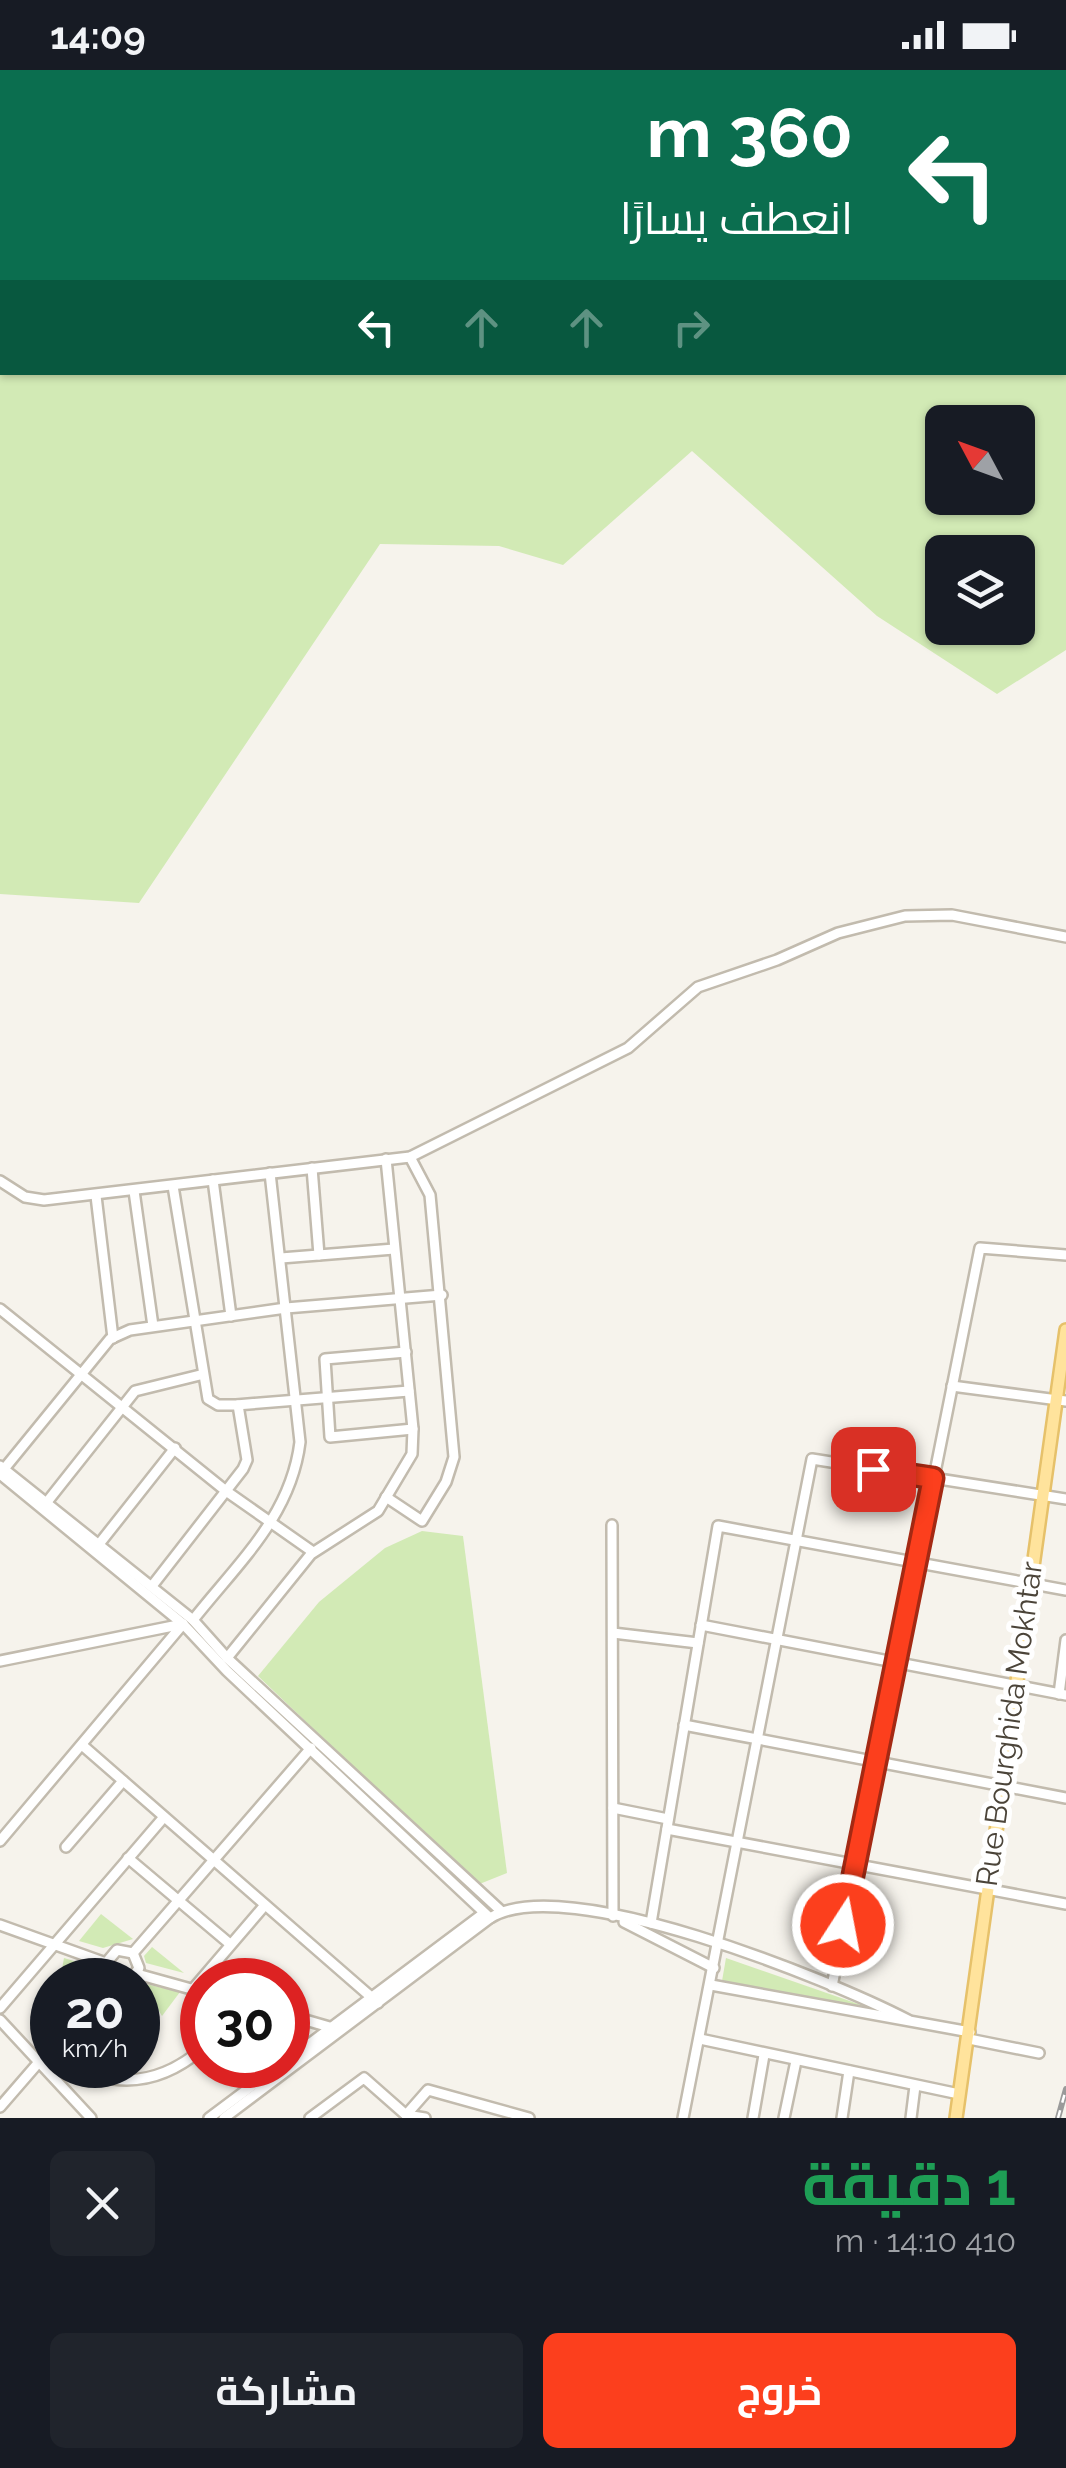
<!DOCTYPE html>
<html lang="ar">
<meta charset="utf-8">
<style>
body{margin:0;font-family:Raleway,Cairo,sans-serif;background:#20242c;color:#f1f3f6;direction:rtl;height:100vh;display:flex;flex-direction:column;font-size:38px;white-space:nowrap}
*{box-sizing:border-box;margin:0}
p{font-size:32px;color:#9ea1a6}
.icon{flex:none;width:55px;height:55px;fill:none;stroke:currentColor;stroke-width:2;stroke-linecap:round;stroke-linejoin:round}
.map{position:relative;height:2048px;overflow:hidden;direction:ltr}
.panel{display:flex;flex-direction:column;background:#171b24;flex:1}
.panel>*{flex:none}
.banner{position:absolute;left:0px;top:0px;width:1068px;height:305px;box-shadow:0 2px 8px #0004;direction:rtl;background:#0b6e4f;color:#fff;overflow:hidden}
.needle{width:65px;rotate:311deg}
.tools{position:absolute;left:925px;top:335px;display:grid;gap:20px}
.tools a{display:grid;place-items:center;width:110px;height:110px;border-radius:15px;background:#171b24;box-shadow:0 2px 8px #0004;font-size:50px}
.speed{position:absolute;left:30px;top:1888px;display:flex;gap:20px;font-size:50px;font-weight:700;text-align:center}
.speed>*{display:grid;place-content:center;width:130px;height:130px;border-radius:50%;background:#171b24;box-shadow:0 2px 8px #0004;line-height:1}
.speed small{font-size:25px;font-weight:400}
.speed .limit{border:15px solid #d22;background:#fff;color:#111}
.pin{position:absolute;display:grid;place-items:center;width:85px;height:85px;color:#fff;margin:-42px;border-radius:20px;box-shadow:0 5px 15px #0006}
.me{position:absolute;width:110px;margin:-55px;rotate:11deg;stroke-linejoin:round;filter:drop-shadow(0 0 8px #0008)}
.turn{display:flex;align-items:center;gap:35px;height:210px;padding:0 50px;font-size:45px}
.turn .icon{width:130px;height:130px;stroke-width:2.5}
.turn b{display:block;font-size:70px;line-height:85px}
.lanes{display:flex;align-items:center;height:95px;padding:0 50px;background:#0003;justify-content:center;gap:50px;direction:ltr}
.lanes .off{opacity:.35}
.round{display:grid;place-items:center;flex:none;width:105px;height:105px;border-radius:15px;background:#20242c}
.overview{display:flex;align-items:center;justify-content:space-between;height:170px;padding:0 50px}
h1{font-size:60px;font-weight:700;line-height:75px;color:#1e9e55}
.action{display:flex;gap:20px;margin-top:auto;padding:20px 50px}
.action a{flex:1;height:115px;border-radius:15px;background:#fc3f1d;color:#fff;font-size:40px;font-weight:700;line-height:115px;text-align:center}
.action a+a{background:#20242c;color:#f1f3f6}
.status{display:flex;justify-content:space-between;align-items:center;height:70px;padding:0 50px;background:#171b24;direction:ltr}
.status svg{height:28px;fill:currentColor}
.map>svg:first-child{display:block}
.green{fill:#d2eab5;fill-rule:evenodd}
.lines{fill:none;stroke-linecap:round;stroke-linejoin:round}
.minor-casing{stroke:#c2bbae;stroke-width:14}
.major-casing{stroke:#e6c16a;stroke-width:16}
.minor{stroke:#fff;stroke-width:9}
.major{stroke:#ffe39c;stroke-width:11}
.rail-casing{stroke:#9a9a9a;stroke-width:6}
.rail{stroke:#fff;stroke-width:2.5;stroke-dasharray:8;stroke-linecap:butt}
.route-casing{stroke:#a42913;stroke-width:25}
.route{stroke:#fc3f1d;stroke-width:18}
.labels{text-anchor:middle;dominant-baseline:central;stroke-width:10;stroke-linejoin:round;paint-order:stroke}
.street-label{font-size:30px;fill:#4b4439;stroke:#fff}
</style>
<div class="status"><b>14:09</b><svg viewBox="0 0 49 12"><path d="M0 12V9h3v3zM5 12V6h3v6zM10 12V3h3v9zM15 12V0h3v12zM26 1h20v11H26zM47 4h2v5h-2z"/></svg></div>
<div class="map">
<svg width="1066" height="2048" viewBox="0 0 1066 2048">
<rect width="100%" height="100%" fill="#f6f3ec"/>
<!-- green -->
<g class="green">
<path d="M0,0H1066V580L997,624L877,546L692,381L563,495L499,476L380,474L139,833L0,824ZM1065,2V302H2V2ZM1018,352V428H942V352ZM942,482H1018V558H942Z"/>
<path d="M422,1461L463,1466L507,1803L477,1815L258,1606L319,1532L385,1478Z"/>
<path d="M101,1844L133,1869L103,1878L79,1871Z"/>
<path d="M152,1877L184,1903L146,1893L144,1886Z"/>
<path d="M64,1888L97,1898L101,1908L60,1910Z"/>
<path d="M726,1888L890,1945L722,1911Z"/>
<path d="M142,1913L180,1922L162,1946Z"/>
<path d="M138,1917L158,1950L138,1958Z"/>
</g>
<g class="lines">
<defs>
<g id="minor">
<path d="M312,1098L319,1185"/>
<path d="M213,1110L231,1246"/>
<path d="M0,1111L25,1127L44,1130L410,1087L628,978L698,917L777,890L838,863L905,846L952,845L1066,867"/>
<path d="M173,1116L208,1329L218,1335H236L409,1321"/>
<path d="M134,1121L153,1256"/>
<path d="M96,1126L113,1268"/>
<path d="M281,1188L394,1179"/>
<path d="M0,1239L226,1421L313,1482"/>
<path d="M406,1282L325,1289L330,1367L413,1359"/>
<path d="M952,1316L1066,1331"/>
<path d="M0,1396L193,1550L227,1588L501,1841"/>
<path d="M4,1399L110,1269L130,1260L286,1238L442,1225"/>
<path d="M0,1404L183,1554L227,1601L490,1848"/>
<path d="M386,1427L422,1451L446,1412L454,1387L430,1125L410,1087"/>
<path d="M47,1432L135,1321L200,1305"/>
<path d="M612,1455L613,1846"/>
<path d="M96,1478L175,1378"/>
<path d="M152,1516L243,1399L247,1390L238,1335"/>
<path d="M193,1550C238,1493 291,1446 300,1372L270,1103"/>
<path d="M701,1555L1066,1625"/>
<path d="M613,1563L698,1573"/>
<path d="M227,1588L311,1484L378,1441L412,1384L413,1359L386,1089"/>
<path d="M0,1591L183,1554"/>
<path d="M1059,1624L1066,1570"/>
<path d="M684,1655L1066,1728"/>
<path d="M82,1675L378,1933"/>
<path d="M613,1738L668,1749"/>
<path d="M667,1759L1066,1834"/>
<path d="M0,1771L183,1554"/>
<path d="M66,1777L123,1711"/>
<path d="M128,1788L230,1874"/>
<path d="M624,1852L714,1898"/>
<path d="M651,1853L718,1456L1066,1520"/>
<path d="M0,1855L106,1893"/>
<path d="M133,1883L311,1678"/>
<path d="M106,1893L117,1880L133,1883"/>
<path d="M106,1893L113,1910"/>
<path d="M137,1904L202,1922"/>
<path d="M131,1910L139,1898L133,1883"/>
<path d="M711,1915L970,1962"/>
<path d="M832,1916L980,1178L1066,1185"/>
<path d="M193,1919L265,1835"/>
<path d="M0,1938L164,1747"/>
<path d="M288,1945L333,1958"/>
<path d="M0,1950L91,2048"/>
<path d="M700,1969L959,2024"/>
<path d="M969,1969L1039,1983"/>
<path d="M288,1990L484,1843"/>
<path d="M71,1995C119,2020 162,2013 202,1979"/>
<path d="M0,2037L52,1977"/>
<path d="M406,2045L428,2020L529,2048"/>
<path d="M209,2048L280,1995"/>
<path d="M224,2048L490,1848C564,1801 831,1910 908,1950"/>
<path d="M310,2048L364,2008L406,2045L425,2048"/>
<path d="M683,2048L812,1389L1066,1429"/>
<path d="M753,2048L764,1985"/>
<path d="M784,2048L796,1991"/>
<path d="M842,2048L849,2001"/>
<path d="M911,2048L915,2016"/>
</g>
<path id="major" d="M956,2048L1066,1260"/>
</defs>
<!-- minor casing -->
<use href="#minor" class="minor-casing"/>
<!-- major casing -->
<use href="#major" class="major-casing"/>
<!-- minor -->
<use href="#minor" class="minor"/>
<!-- major -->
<use href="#major" class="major"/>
<defs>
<path id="rail" d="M1058,2048L1066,2019"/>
</defs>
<!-- rail casing -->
<use href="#rail" class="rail-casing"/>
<!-- rail -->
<use href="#rail" class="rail"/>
</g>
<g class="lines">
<defs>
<path id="route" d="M843,1855L933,1408L873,1399"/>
</defs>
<!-- route casing -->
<use href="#route" class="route-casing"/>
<!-- route -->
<use href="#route" class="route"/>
</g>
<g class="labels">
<!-- street labels -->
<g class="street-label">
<text transform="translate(1009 1654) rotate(-82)">Rue Bourghida Mokhtar</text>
</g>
</g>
</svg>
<div class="tools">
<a><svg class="needle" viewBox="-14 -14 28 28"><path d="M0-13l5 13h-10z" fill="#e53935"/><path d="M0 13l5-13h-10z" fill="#9ea1a6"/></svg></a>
<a><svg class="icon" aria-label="layers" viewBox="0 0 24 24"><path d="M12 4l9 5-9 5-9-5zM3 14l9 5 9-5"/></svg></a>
</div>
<div class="speed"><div>20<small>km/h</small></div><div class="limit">30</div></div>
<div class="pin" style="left:873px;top:1399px;background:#d93025"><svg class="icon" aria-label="arrive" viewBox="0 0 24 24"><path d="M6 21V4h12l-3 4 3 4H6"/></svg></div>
<svg class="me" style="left:843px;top:1855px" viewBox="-20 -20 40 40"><circle r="17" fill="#fc3f1d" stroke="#fff" stroke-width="3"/><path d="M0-11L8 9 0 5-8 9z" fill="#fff"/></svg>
<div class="banner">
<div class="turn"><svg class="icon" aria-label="left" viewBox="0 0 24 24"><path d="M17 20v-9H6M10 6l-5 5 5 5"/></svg><div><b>360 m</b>انعطف يسارًا</div></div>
<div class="lanes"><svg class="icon" aria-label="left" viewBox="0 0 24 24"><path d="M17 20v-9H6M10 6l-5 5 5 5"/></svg><svg class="icon off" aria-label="ahead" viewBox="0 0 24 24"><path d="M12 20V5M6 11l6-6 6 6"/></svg><svg class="icon off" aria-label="ahead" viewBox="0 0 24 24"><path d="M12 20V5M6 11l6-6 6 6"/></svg><svg class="icon off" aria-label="right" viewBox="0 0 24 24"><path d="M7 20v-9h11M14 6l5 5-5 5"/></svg></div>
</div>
</div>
<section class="panel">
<div class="overview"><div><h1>1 دقيقة</h1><p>410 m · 14:10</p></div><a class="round"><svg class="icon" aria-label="close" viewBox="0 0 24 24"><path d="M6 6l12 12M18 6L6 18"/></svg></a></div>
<div class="action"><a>خروج</a><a>مشاركة</a></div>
</section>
